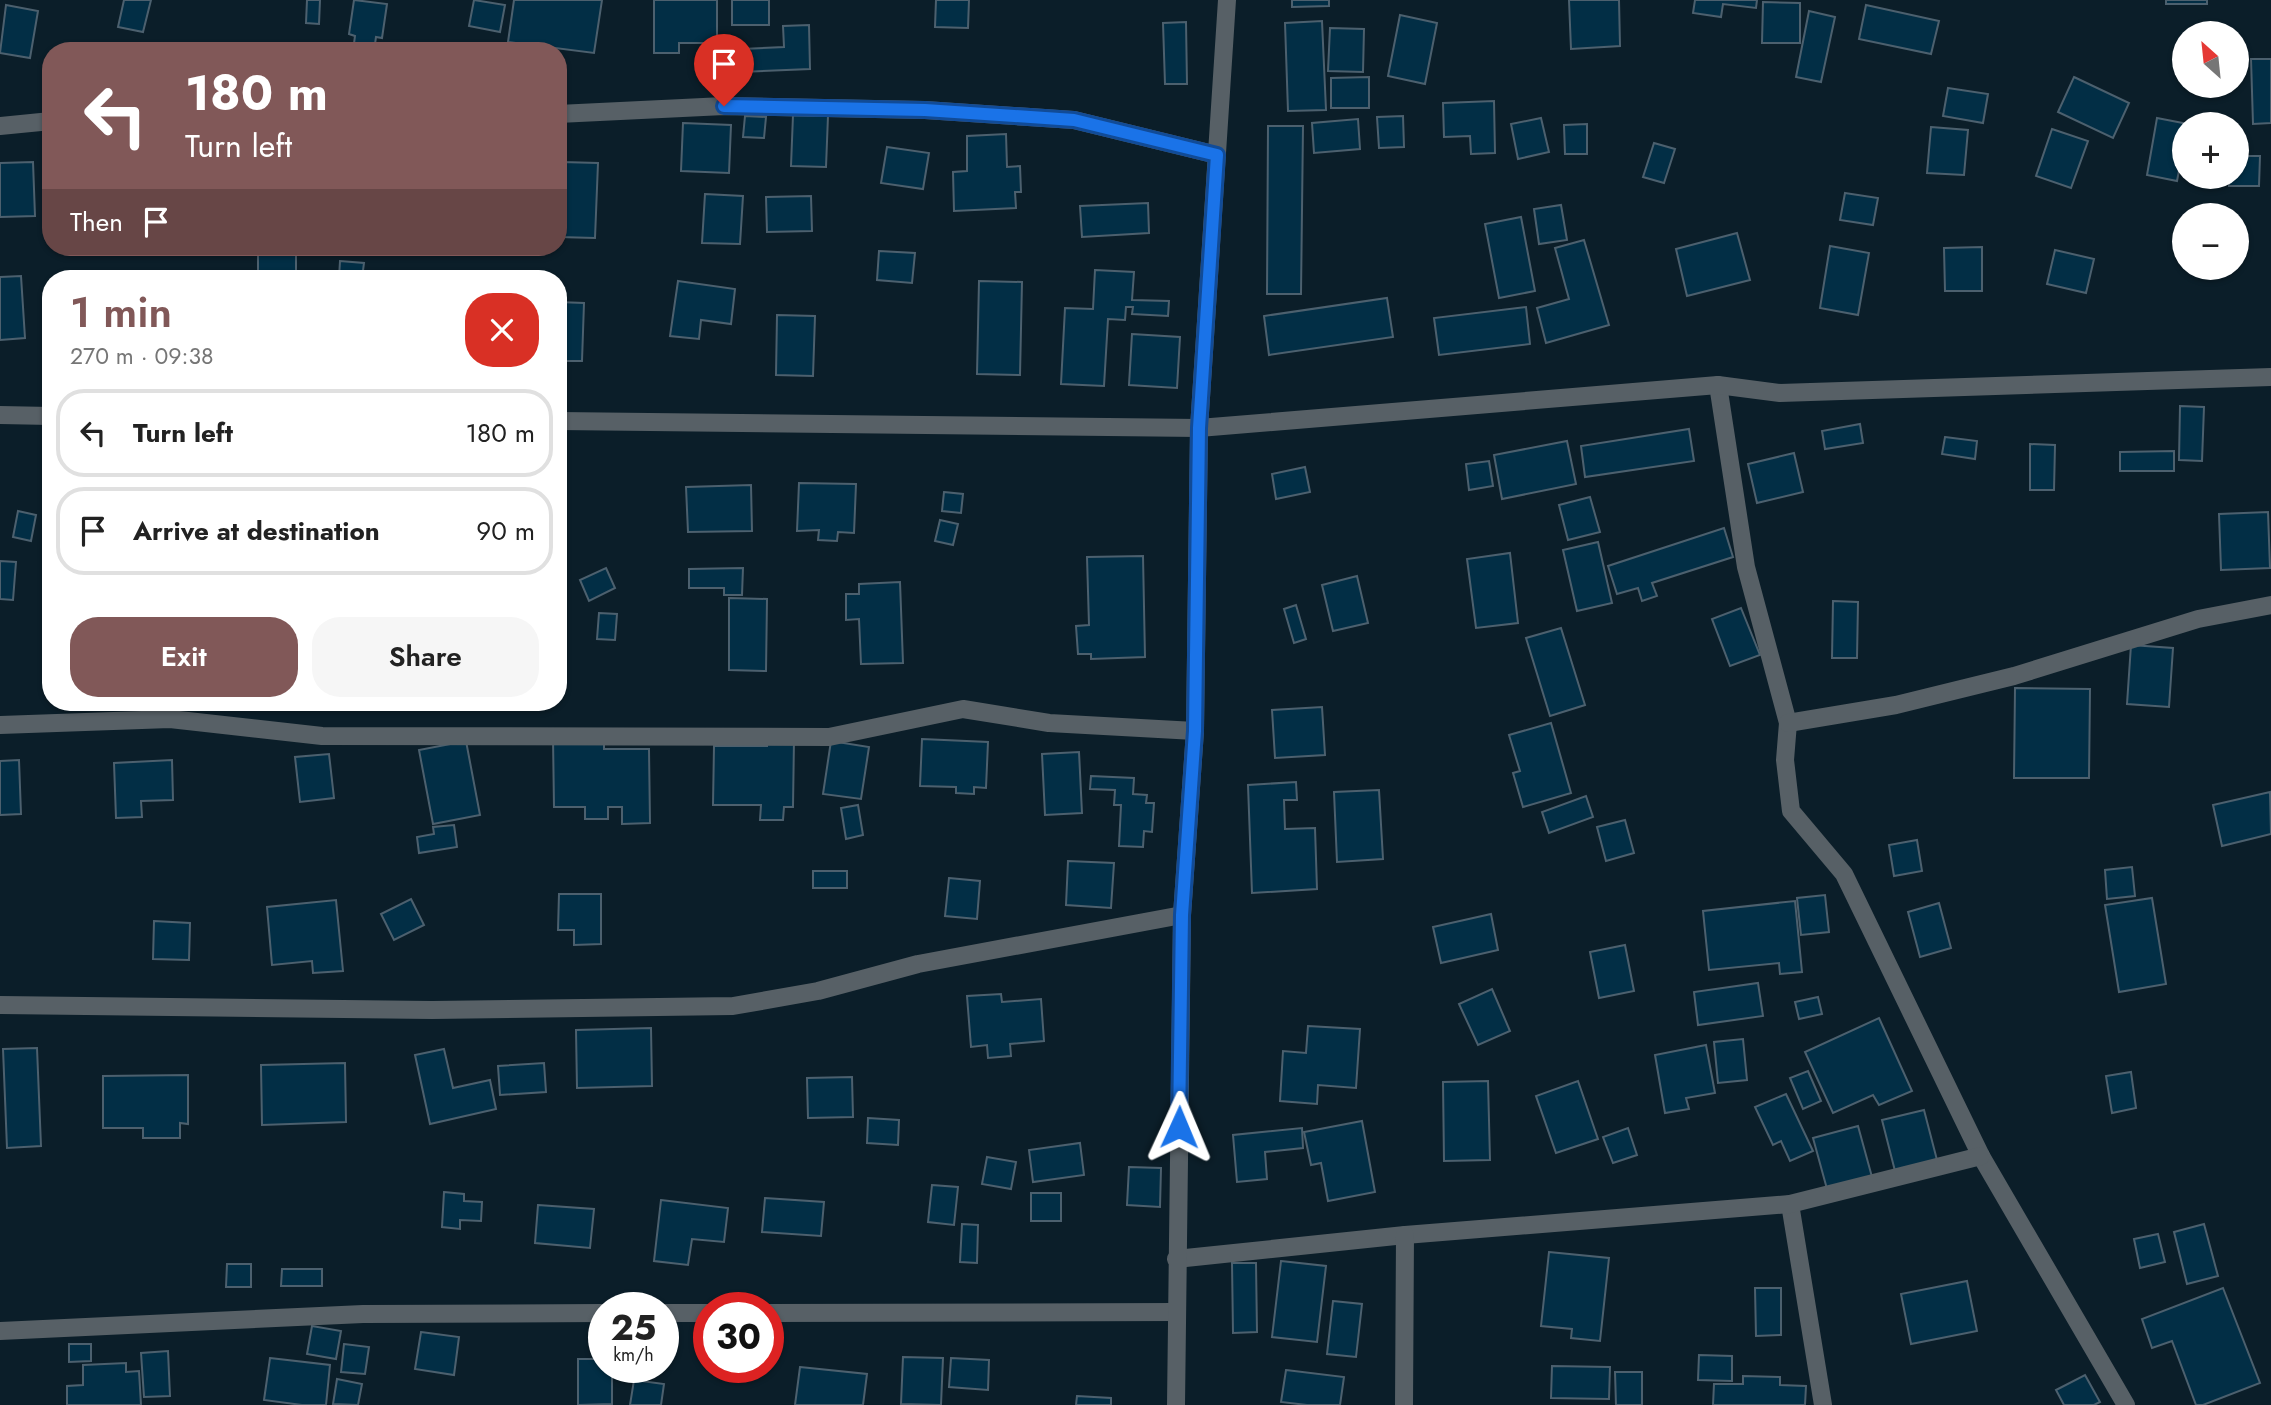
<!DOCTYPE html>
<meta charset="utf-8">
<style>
body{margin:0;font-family:Jost,sans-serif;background:#f6f6f6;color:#222;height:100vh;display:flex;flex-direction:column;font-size:26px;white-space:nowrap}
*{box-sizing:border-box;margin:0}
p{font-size:23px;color:#767676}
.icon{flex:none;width:38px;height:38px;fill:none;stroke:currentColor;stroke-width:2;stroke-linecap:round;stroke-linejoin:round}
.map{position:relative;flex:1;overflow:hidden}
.drawer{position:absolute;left:42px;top:270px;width:525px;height:441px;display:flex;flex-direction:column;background:#fff;border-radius:28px;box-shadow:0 2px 5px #0004}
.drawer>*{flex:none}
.top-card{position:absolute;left:42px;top:42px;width:525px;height:214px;border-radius:28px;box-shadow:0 2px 5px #0004;background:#815858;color:#fff;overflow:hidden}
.needle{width:46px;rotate:333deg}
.tools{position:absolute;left:2172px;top:21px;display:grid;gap:14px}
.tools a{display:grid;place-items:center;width:77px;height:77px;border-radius:50%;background:#fff;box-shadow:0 2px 5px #0004;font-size:35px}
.speed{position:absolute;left:588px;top:1292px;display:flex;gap:14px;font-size:35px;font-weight:700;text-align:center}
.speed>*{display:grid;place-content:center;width:91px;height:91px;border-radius:50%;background:#fff;box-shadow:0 2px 5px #0004;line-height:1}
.speed small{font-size:18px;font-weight:400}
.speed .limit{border:10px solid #d22;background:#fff;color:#111}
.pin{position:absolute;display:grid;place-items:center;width:60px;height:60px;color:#fff;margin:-72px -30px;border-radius:50% 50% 50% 0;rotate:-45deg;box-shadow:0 0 7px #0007}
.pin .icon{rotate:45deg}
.me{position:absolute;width:77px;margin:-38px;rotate:1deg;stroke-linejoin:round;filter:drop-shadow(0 0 5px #0008)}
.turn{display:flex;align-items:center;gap:24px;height:147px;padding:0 28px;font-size:32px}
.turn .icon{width:91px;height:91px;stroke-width:2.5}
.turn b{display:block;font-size:49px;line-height:60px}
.then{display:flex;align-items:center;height:66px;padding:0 28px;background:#0003;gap:14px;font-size:26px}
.round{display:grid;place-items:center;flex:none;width:74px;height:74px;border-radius:28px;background:#f6f6f6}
.overview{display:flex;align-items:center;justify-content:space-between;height:119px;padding:0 28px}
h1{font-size:42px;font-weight:600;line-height:52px;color:#815858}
.cta{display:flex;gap:14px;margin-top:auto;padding:14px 28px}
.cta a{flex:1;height:80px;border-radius:28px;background:#815858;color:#fff;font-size:28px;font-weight:600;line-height:80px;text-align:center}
.cta a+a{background:#f6f6f6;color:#222}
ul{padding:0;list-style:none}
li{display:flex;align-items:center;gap:21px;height:88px;margin:0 14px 10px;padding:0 14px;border:4px solid #e0e0e0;border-radius:28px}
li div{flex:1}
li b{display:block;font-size:26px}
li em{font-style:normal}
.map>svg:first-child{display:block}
.building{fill:#022e45;stroke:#4c606e;stroke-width:2}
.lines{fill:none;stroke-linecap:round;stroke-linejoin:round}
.minor{stroke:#576066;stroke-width:18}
.route-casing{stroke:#114b97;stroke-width:18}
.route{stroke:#1a73e8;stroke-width:12}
</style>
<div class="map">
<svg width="2271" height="1405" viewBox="0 0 2271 1405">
<rect width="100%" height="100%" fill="#0b1e29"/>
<!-- building -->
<g class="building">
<path d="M124,0H151L143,32L118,27Z"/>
<path d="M307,0H320L319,24L306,23Z"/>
<path d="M354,0L387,4L382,38L376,37L374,51H353L355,36L349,34Z"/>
<path d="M474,0L505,5L500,32L469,26Z"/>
<path d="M514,0H602L594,53L508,42Z"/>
<path d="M654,0H717V43H679V53H654Z"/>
<rect x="732" y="0" width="37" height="25"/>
<path d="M936,0H969L968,28L935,27Z"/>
<path d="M1292,0H1329V6L1292,7Z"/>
<path d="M1569,0H1619L1620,46L1571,49Z"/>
<path d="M1695,0H1757L1756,8L1723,4L1721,17L1693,13Z"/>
<rect x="2166" y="0" width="41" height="4"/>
<path d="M1763,2L1800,3V43H1762Z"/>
<path d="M6,5L38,11L30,58L0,53Z"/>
<path d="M1866,5L1939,21L1931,54L1859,39Z"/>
<path d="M1809,11L1835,17L1821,82L1796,77Z"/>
<path d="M1400,15L1437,23L1425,84L1388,76Z"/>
<path d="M1322,21L1326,110L1288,111L1285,23Z"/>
<path d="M1186,22L1187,84H1165L1163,23Z"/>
<path d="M809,25L810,69L742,72V49L784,47L783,26Z"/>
<path d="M1330,28L1364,29L1363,72L1328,71Z"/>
<path d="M2251,59H2271V123L2253,124Z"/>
<path d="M1369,77V108H1331V78Z"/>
<path d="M2074,77L2129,103L2113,138L2058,112Z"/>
<path d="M1948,88L1988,94L1983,123L1943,116Z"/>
<path d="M1494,101L1495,153L1471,154L1470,136L1444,137L1443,103Z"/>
<path d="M793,115L828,116L826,167L791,166Z"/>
<path d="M745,116L766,117L764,138L743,137Z"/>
<path d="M1403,116L1404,147L1379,148L1377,117Z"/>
<path d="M1541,118L1549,152L1518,159L1511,124Z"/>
<path d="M2157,118L2188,124H2184V145L2177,181L2147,175Z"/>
<path d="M1358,119L1360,149L1314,153L1312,123Z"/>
<path d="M683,123L731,125L729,173L681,171Z"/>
<path d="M1587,124V154H1565L1564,125Z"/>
<path d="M1268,126H1303L1301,294H1267Z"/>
<path d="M1931,127L1968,130L1964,175L1927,173Z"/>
<path d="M2052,129L2088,141L2071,188L2036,176Z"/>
<path d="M1006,134L1007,167L1020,166L1021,192H1015L1016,208L954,211L953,172L967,171V136Z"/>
<path d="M1654,143L1675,149L1664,183L1643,177Z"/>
<path d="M887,147L929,153L923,189L881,183Z"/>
<path d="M2236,156H2260L2259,186H2229V177H2236Z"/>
<path d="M33,162L35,216L0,217V163Z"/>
<path d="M562,162L598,163L595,238L559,237Z"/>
<path d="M1845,193L1878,198L1873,225L1840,220Z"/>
<path d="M705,194L743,196L740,244L702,243Z"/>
<path d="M811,196L812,231L767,232L766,197Z"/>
<path d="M1148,203L1149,233L1082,237L1080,206Z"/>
<path d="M1561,205L1567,240L1539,244L1534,209Z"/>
<path d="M1521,217L1535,291L1499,298L1485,224Z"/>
<path d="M1737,233L1750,280L1687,296L1676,249Z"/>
<path d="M1584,240L1609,325L1546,343L1537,308L1569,299L1555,248Z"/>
<path d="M1830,246L1869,253L1858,315L1820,308Z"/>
<path d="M1982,247V291H1945L1944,248Z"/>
<path d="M2055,250L2094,259L2086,293L2047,284Z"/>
<path d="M879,251L915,253L912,283L877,280Z"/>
<path d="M258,252L296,253V278H258Z"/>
<path d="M340,261L364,263L362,278H339Z"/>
<path d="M1095,270L1134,272L1132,300L1169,301L1168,316L1132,314L1133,307H1126L1125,320L1108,319L1104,386L1061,384L1065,308L1093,309Z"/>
<path d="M21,276L25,338L0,340V277Z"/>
<path d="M678,281L735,289L731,324L701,320L699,339L670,336Z"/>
<path d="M979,281L1022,282L1020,375L977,374Z"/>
<path d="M1387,298L1393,337L1269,355L1264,316Z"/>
<path d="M558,302L584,303L582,361H558Z"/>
<path d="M1526,307L1530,344L1439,355L1434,318Z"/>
<path d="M777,315L815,316L813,376L776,375Z"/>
<path d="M1132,334L1180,337L1177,388L1129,385Z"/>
<path d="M2180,406L2204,407L2202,461L2179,460Z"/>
<path d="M1860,424L1863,443L1825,449L1822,431Z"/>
<path d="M1689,429L1694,461L1585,477L1581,446Z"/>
<path d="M1945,437L1977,441L1975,459L1942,454Z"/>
<path d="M1567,441L1576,484L1502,499L1494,455Z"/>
<path d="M2030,444L2055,445L2054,490H2030Z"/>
<path d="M2174,451V471H2120V452Z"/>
<path d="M1794,453L1803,492L1757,503L1748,464Z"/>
<path d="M1489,461L1493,486L1469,490L1466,464Z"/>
<path d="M1305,467L1310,492L1276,499L1272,474Z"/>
<path d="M799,483L856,484L854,533L838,532L837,541L818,540L819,530L797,531Z"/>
<path d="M751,485L752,531L688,532L686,487Z"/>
<path d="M944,492L963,494L961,513L942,511Z"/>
<path d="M1590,497L1600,532L1568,540L1559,505Z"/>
<path d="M18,511L36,515L31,541L13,537Z"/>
<path d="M2268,512L2270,568L2221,570L2219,514Z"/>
<path d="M940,520L958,524L953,545L935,541Z"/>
<path d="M1724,528L1733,557L1652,583L1657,596L1642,601L1638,588L1617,594L1608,566Z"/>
<path d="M1598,542L1612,603L1577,611L1563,550Z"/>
<path d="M1510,553L1518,623L1476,628L1467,559Z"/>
<path d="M1143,556L1145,657L1091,659V654H1078L1076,626L1089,625L1087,557Z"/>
<path d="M0,561L16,562L13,600L0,599Z"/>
<path d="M606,568L615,588L589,601L580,580Z"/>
<path d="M743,568L742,595H724V588H689V569Z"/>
<path d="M1357,576L1368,623L1333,631L1322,585Z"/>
<path d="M900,582L903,663L861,664L859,619L846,620V594H859V584Z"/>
<path d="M729,598L767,599L766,671L729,670Z"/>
<path d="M1833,601L1858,602L1857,658H1832Z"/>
<path d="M1296,605L1306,639L1294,643L1284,609Z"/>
<path d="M1741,608L1760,655L1730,666L1712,619Z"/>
<path d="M599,613L617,614L615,640L597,639Z"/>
<path d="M1561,628L1585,705L1550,716L1526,638Z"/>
<path d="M2131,645L2173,648L2169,707L2127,704Z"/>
<path d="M2015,688L2090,689L2089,778H2014Z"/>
<path d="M1322,707L1325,755L1275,758L1272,710Z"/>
<path d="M1551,723L1571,793L1523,807L1513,773L1520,771L1509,735Z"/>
<path d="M553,738H604V749H649L650,823L622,824V807H608V819H585V807H554Z"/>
<path d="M767,739H794L793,807H784L783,820H760L761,805H713L714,746H767Z"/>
<path d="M922,739L988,742L986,788L974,787V794L956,793V787L920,786Z"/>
<path d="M466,741L480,815L433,824L419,750Z"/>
<path d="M831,741L869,747L861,799L823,794Z"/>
<path d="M1079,752L1082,813L1045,815L1042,754Z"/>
<path d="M329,754L334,798L300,802L295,757Z"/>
<path d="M19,760L21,814L0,815V761Z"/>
<path d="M172,760L173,800L141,801L142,817L116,818L114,763Z"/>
<path d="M1091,776L1134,778L1133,794L1147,795L1146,803H1154L1152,832L1144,831L1143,847L1119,846L1121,805H1114L1115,790L1090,789Z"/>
<path d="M1296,782L1297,800H1284L1285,829L1315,828L1317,889L1252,893L1248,785Z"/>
<path d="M1379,790L1383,859L1337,862L1334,792Z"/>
<path d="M2270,792L2271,834L2222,846L2213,805Z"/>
<path d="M1586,796L1593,817L1549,833L1542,812Z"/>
<path d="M858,805L863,835L846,839L841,808Z"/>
<path d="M1625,820L1634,853L1606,861L1597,827Z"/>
<path d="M454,825L457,847L419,853L417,837L434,834L433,827Z"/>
<path d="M1917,840L1922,871L1894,876L1889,845Z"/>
<path d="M1068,861L1114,863L1111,908L1066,905Z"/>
<path d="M2132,867L2135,896L2107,899L2105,870Z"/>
<rect x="813" y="871" width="34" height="17"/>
<path d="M949,878L980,881L977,919L945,916Z"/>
<path d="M559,894H601V944L574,945V930H558Z"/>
<path d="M1825,895L1829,932L1801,935L1797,898Z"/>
<path d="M2152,898L2166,984L2119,992L2105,905Z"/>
<path d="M411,899L424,925L394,940L381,914Z"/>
<path d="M336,900L343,971L313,973L312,961L272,965L267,907Z"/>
<path d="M1795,901L1802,972L1780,974L1779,963L1709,970L1703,911Z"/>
<path d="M1939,903L1951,948L1920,957L1908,912Z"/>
<path d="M1491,914L1498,950L1441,963L1433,927Z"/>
<path d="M154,921L190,923L189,960L153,959Z"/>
<path d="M1625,945L1634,991L1599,998L1590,952Z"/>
<path d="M1758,983L1763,1016L1698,1025L1694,992Z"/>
<path d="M1492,989L1510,1031L1478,1045L1459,1004Z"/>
<path d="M1001,994L1002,1002L1041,999L1044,1041L1010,1044L1011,1056L988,1058L987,1045L971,1047L967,996Z"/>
<path d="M1818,997L1822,1014L1799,1019L1795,1002Z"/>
<path d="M1879,1018L1912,1091L1879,1105L1873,1095L1833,1113L1805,1052Z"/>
<path d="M1308,1026L1360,1029L1356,1088L1318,1085L1317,1104L1280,1101L1283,1051L1306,1053Z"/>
<path d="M651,1028L652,1086L577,1088L576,1030Z"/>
<path d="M1743,1039L1747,1080L1718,1083L1714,1042Z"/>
<path d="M1706,1045L1715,1093L1686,1098L1689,1109L1665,1113L1655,1055Z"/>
<path d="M37,1048L41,1146L7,1148L3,1049Z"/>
<path d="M444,1049L453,1088L490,1080L496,1109L430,1124L415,1055Z"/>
<path d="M345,1063L346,1122L262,1125L261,1065Z"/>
<path d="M544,1063L546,1092L500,1095L498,1066Z"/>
<path d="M1808,1071L1821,1101L1803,1109L1790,1078Z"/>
<path d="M2131,1072L2136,1108L2112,1113L2106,1076Z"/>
<path d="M188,1075V1124L180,1123V1138H143V1128H103V1076Z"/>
<path d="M852,1077L853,1117L808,1118L807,1078Z"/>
<path d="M1488,1081L1490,1160L1444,1161L1443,1082Z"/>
<path d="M1578,1081L1598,1139L1556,1153L1536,1096Z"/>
<path d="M1786,1094L1813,1151L1790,1161L1781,1141L1773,1145L1755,1107Z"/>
<path d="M1924,1110L1937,1160L1895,1171L1882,1120Z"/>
<path d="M868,1118L899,1120L898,1145L867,1143Z"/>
<path d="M1362,1121L1375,1192L1328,1201L1321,1163L1311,1165L1304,1132Z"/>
<path d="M1858,1126L1872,1177L1827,1189L1813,1138Z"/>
<path d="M1302,1128L1303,1148L1265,1152L1267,1179L1237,1182L1233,1135Z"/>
<path d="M1628,1128L1637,1155L1613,1163L1603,1137Z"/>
<path d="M1080,1143L1084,1175L1033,1182L1029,1150Z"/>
<path d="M987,1157L1016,1162L1011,1189L982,1184Z"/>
<path d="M1129,1167L1161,1168L1160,1207L1127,1205Z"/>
<path d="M932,1185L958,1187L954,1225L928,1222Z"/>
<path d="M444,1192L464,1194V1201L482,1202L481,1221L460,1220V1229L442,1227Z"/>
<rect x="1031" y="1193" width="30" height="28"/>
<path d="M765,1198L824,1202L821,1236L762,1232Z"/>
<path d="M661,1200L728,1208L724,1242L692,1239L688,1265L654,1261Z"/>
<path d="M538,1205L594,1209L590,1248L535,1243Z"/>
<path d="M962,1224L978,1225L977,1263L960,1262Z"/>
<path d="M2204,1224L2218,1276L2187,1284L2174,1232Z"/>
<path d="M2158,1234L2165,1262L2140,1268L2134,1239Z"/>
<path d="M1549,1252L1609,1258L1600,1341L1571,1338L1572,1329L1541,1326Z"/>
<path d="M1281,1261L1326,1266L1317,1342L1272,1337Z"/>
<path d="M1232,1263H1256L1257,1332L1233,1333Z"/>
<path d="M227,1264H251V1287H226Z"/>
<path d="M282,1269H322V1286H281Z"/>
<path d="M1967,1281L1977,1331L1911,1344L1901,1294Z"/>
<path d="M1755,1288H1781V1335L1756,1336Z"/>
<path d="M2223,1288L2260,1383L2203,1405H2196L2172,1341L2152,1348L2142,1319Z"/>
<path d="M1333,1301L1362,1304L1356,1357L1327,1354Z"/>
<path d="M312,1326L341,1331L336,1359L307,1354Z"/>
<path d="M421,1332L459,1337L454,1375L415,1369Z"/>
<path d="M69,1344H91V1361L69,1362Z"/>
<path d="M344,1344L369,1347L365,1374L341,1372Z"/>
<path d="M168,1351L170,1396L144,1397L141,1353Z"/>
<path d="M1699,1355L1732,1356V1381L1698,1380Z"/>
<path d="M903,1357L943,1358L941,1405L901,1404Z"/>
<path d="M270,1358L330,1365L326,1405H302L264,1400Z"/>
<path d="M951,1358L989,1360L988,1390L949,1387Z"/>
<path d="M578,1359H604V1367H612V1404L578,1405Z"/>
<path d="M126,1363V1372L139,1371L141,1405H67V1386L83,1385V1365Z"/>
<path d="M1552,1366L1610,1367L1609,1399L1551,1398Z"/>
<path d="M800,1367L867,1374L863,1405H795Z"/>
<path d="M1286,1370L1344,1377L1340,1405H1307L1281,1402Z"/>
<path d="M1615,1372H1642V1405H1616Z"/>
<path d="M2085,1375L2100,1402L2094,1405H2064L2056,1390Z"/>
<path d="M1743,1376L1780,1377V1385L1806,1386L1805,1405H1713L1714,1384H1743Z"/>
<path d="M337,1379L362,1384L358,1405L333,1404Z"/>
<path d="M634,1380L664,1384L661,1405H630Z"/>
<path d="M1077,1396L1111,1398V1405H1076Z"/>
</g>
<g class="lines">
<!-- minor -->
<g class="minor">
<path d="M558,114L724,106L925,110L1074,120L1217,155"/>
<path d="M0,126L51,121"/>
<path d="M1718,385L1746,567L1788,723L1785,760L1791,811L1844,874L1981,1156L2126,1405"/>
<path d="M0,415L51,416"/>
<path d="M558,421L1199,428L1718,385L1780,393L2271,377"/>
<path d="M1788,723L1896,705L2014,676L2198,619L2271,605"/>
<path d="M0,725L170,719L322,736L829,737L963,709L1049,723L1195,731"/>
<path d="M0,1005L432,1010L733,1006L818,991L918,964L1182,915"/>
<path d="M1790,1204L1823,1405"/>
<path d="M1176,1259L1405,1235L1790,1204L1981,1156"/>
<path d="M663,1313H709"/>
<path d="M768,1313L1177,1312"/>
<path d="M0,1331L363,1314L604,1313"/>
<path d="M1176,1405L1182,915L1195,731L1199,428L1227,0"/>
<path d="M1404,1405L1405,1235"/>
</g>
</g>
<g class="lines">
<defs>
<path id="route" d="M724,106L925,110L1074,120L1217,155L1199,428L1195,731L1182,915L1179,1127"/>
</defs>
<!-- route casing -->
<use href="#route" class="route-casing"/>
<!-- route -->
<use href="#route" class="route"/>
</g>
</svg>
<div class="tools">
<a><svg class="needle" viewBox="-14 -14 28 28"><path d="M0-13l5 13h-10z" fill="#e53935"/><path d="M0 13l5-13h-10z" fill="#767676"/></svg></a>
<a>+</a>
<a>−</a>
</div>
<div class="speed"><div>25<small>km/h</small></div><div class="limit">30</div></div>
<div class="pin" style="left:724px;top:106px;background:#d93025"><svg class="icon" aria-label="arrive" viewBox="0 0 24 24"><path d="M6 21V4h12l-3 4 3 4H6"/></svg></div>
<svg class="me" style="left:1179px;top:1127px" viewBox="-20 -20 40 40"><path d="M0-17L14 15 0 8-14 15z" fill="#1a73e8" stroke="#fff" stroke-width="4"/></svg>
<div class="top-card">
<div class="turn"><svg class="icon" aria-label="left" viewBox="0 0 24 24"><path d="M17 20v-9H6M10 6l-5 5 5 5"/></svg><div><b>180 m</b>Turn left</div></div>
<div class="then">Then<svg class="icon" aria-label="arrive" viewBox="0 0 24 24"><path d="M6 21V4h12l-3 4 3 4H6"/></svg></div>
</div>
<section class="drawer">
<div class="overview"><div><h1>1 min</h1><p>270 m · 09:38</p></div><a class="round" style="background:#d93025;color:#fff"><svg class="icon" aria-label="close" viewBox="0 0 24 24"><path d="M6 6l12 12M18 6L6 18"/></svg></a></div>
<ul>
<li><svg class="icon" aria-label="left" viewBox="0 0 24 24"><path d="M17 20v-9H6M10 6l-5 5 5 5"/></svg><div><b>Turn left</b></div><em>180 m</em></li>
<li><svg class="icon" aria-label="arrive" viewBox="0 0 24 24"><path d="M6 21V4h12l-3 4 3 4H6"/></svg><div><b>Arrive at destination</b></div><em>90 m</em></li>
</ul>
<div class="cta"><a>Exit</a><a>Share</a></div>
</section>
</div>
